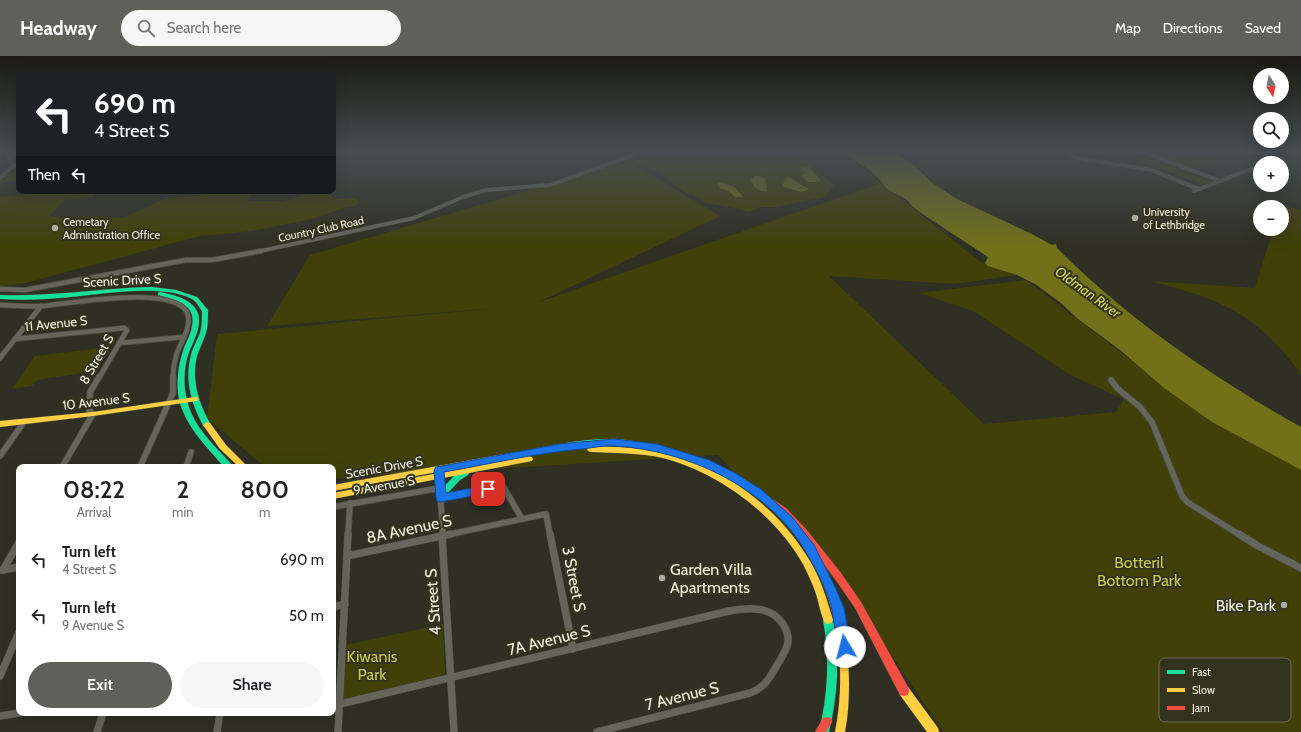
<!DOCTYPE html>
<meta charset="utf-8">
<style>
body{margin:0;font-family:Cabin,sans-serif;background:#f6f6f6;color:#202124;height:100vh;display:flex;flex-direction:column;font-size:15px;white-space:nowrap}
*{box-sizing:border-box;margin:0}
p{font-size:13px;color:#757577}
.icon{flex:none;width:22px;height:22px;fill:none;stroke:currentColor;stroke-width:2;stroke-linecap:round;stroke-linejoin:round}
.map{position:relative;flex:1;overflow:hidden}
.sheet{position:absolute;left:16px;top:408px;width:320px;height:252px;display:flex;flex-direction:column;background:#fff;border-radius:8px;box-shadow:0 4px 16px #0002}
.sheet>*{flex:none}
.top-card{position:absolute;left:16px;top:16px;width:320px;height:122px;border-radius:8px;box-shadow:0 4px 16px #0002;background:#202124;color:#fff;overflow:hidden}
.needle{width:26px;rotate:169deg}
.tools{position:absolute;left:1253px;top:12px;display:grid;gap:8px}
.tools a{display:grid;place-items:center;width:36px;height:36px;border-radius:50%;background:#fff;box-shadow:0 4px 16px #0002;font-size:20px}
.pin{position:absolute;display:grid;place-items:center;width:34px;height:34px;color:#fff;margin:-17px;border-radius:8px;box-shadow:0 2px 6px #0006}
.me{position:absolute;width:44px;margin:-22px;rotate:352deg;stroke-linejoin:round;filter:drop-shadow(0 0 3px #0008)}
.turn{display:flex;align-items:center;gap:14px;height:84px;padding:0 12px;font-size:18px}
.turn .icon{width:52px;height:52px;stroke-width:2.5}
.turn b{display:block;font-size:28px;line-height:34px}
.then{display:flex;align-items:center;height:38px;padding:0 12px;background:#0003;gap:8px;font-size:15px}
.eta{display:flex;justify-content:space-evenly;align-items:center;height:68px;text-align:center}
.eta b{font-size:24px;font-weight:600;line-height:28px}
.primary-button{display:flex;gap:8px;margin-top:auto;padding:8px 12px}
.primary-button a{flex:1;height:46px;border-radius:24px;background:#5f605c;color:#fff;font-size:16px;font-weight:600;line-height:46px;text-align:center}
.primary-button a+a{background:#f6f6f6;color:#202124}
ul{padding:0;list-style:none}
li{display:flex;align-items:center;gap:12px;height:56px;padding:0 12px}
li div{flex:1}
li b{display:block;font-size:15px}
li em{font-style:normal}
header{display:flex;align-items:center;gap:24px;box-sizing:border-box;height:56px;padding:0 20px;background:#5f605c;color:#fff}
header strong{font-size:19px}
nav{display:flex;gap:22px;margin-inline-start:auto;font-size:14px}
.search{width:280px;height:36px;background:#f6f6f6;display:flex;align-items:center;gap:10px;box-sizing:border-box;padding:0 14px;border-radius:22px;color:#757577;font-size:15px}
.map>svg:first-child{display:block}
.green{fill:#404008}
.water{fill:#71711a}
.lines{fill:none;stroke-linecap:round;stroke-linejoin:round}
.street-far3-casing{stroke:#4a4b40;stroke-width:4.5}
.street-far2-casing{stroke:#4a4b40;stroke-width:6}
.street-far1-casing{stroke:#4a4b40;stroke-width:7}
.street-casing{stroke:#4a4b40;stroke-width:8}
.fast-casing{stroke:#4a4b40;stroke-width:1}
.slow-casing{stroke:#4a4b40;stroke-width:1}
.jam-casing{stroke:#4a4b40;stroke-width:1}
.street-far3{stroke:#65655b;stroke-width:3.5}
.street-far2{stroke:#65655b;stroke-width:4.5}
.street-far1{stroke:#65655b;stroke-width:5.5}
.street{stroke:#65655b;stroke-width:7}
.fast{fill:#16e098;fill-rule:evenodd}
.slow{fill:#ffcf43;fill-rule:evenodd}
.jam{fill:#f24e42;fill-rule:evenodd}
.route{fill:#1a73e8;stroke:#114b97}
.poi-dot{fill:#acada0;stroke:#34341e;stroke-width:1.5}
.labels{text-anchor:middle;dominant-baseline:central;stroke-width:4;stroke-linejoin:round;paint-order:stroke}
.far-poi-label{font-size:11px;fill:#f0f1e3;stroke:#34341e;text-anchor:start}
.far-street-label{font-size:11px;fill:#f0f1e3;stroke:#34341e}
.street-label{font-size:13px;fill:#f0f1e3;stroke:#34341e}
.water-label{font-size:14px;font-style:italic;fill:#d7d861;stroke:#34341e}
.near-street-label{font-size:16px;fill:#f0f1e3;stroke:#34341e}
.near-park-label{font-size:16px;fill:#c8c951;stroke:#34341e}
.near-poi-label{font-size:16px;fill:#f0f1e3;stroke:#34341e;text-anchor:start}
.key{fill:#34341e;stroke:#6c6d59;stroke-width:1}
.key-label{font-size:11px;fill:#f0f1e3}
</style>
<header>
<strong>Headway</strong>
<div class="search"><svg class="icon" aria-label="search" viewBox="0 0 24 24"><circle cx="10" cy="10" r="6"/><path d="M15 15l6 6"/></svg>Search here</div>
<nav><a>Map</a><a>Directions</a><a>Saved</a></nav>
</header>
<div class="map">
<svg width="1301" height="676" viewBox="0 0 1301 676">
<rect width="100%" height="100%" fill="#2f2f23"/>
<!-- green -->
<g class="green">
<path d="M618,95H796L834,129L825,141L776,151H760L748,156L725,150L704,147L702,143L685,137L665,120L628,103Z"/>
<path d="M1154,95H1194L1224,106L1193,113L1149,97Z"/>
<path d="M1142,101H1149L1160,106L1159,108L1165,110L1166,109H1168L1183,117L1215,126L1202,128L1193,123L1185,122L1170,116L1140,106L1138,104Z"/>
<path d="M628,105L720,160L539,246L881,127L982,207L1017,219L955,228L829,220L984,368L1116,356L1124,343L1072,320L973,255L919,237L1026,224L1212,366L1301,413V676H943L860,552L718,399L333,423V411H265L207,362L217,278L488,253L267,270L310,199Z"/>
<path d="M19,114V125L0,127V124L10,115Z"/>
<path d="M66,135H98L93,141L64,144L49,160L68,162L92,160L123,162L164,143L202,139L217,135H252L248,145H282L313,137L331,139L333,143L353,142L359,144L358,148L355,150L344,152L312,163L253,175L200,180L22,228L0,230V141Z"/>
<path d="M1280,149L1301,154V319C1283,292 1256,265 1227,251C1203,239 1176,232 1151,225L1255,232L1273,173H1282V151H1280Z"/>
<path d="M111,291L96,315L37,324L32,330L12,333L35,300Z"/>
<path d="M443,568L445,619L343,643L345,589Z"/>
</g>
<!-- water -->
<g class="water">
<path d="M841,95H891L914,109L931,126L957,143L1032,178L1052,189L1056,188L1057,192C1129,264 1212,321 1301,371V414L1212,366L1164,332L1120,294L1078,263L1061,247L1035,228L1017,219L988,210L985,207L988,201L921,157L911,149L907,144L886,132L880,124L871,115Z"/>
<path d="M804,111L809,112L821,124L818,126H808L802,120L804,117L802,113Z"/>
<path d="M754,120H761L765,123L767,135C760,136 753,132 751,124Z"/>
<path d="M789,121C795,124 801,130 808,132V134L801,136L784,131L783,129L785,122Z"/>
<path d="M720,126L735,131L743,141H735L729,135L719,132L717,128Z"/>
</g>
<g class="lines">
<defs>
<g id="street-far3">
<path d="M5,95L14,109"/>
<path d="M1072,95L1070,98L1076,102L1151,114L1199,133"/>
<path d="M1141,95L1220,125"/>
<path d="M0,122L14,109L19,108"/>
<path d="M1194,135L1251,113"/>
<path d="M256,196L414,162L463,141L486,134L550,129L631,100L634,95"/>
</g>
<g id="street-far2">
<path d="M0,233L25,234L186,204H212L261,195"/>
<path d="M0,249C14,249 29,251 43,250C67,248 182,226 188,260C191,274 179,288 176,300C174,307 173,315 173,322"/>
<path d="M15,283L124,272L127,274L99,322"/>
<path d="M119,287L184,281"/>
<path d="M0,302L41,250"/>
</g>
<g id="street-far1">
<path d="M1111,324L1117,332L1140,351L1152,366L1182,440L1187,446L1240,479"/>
<path d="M0,400L24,366"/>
<path d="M62,411L93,358L89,354L90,336L99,321"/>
<path d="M140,411L173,337V321"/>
<path d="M186,411L191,396"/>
<path d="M439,418L443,479"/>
<path d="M441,442L503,430L522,463"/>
<path d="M333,451L440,432"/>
<path d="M348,479L350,447"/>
<path d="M446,479L546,458L550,479"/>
</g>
<g id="street">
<path d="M442,478L454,676"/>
<path d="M550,478L573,593"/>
<path d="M1239,478L1258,490L1301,512"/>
<path d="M347,500L451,478"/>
<path d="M2,514L19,511"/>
<path d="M3,514L19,486"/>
<path d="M333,551L345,548"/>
<path d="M0,620L19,576"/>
<path d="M340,648L729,555C748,552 770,549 783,568C786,573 789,580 788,586C787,594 780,604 776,611C769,623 764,632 750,637L597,676"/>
<path d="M0,660L19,657"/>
<path d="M97,676L103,657"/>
<path d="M217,676L220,657"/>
<path d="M338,676L348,478"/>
</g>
<g id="fast">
<path d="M1275,95H1279C1274,102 1269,107 1261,107L1271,100Z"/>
<path d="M1260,108V111L1251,114L1249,113Z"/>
<path d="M152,231L176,234L197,241L208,254C208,260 208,267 207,273C205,282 200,291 197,300C191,324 199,348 211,369L210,371H204C192,349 184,325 191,299C193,290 199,282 201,273C202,267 202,260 202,255C199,251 196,245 192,243C162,226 92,240 58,242C39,244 19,244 0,243V239C51,241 101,232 152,231Z"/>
<path d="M160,236C180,240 205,247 198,273C196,282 191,290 188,299C184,313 183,329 187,344C191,364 205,380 219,395C224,400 229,405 233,411H224C207,391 185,370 179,343C176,328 178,310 183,295C185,288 189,282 191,275C199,249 178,244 158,239V237Z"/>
<path d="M616,383C671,388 721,409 766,439L767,441L766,443L763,444L760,443C724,419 686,401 643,393C633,391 623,389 613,389C580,389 548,396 516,402L513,401L512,399L513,397L516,396C549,390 582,382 616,383Z"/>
<path d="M465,414L468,415L469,417L468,419L460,424L444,441L441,442L438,441L437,439L438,437L454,420Z"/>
<path d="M828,560L831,561L833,564C840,602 838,638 829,676H819C828,638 830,602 823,564L825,561Z"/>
</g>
<g id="slow">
<path d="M1248,95H1278L1266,98L1250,97H1248Z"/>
<path d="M195,341H197L199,343L197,345L93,360L0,371V365L93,356Z"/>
<path d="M207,366L210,367L226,389L248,411H239L220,393L203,369Z"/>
<path d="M591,390C614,391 638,391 661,396C722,409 778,451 810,505C821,523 827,544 833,564L831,567L828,568L825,567C820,557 819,546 815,535C812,527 808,518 804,510C776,459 720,417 663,402C640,397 615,397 591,396L588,395L587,393L588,391Z"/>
<path d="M516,396L519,397L520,399L519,401L333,435V429Z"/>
<path d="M529,400L532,401L533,403L532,405L333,443V437Z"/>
<path d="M805,482L808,483C837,531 849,571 849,628C849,644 848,660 845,676H835C845,627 841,567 820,521C814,509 807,498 801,486L802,483Z"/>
<path d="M904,630L908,631L938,672L939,676H927L900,639L899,635L900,631Z"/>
</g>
<g id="jam">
<path d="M759,434L786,452L806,473L841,517L861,546L908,631L909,635L908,639L904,640L900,639L855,552L835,523L800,477L780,456L756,439L755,437L756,435Z"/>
<path d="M827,661L831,662L832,666L826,676H815L823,662Z"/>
</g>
</defs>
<!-- street-far3 casing -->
<use href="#street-far3" class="street-far3-casing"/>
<!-- street-far2 casing -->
<use href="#street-far2" class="street-far2-casing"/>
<!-- street-far1 casing -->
<use href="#street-far1" class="street-far1-casing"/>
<!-- street casing -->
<use href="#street" class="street-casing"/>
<!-- fast casing -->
<use href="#fast" class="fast-casing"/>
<!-- slow casing -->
<use href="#slow" class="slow-casing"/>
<!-- jam casing -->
<use href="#jam" class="jam-casing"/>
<!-- street-far3 -->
<use href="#street-far3" class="street-far3"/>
<!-- street-far2 -->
<use href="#street-far2" class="street-far2"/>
<!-- street-far1 -->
<use href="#street-far1" class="street-far1"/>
<!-- street -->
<use href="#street" class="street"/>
<!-- fast -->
<use href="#fast" class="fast"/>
<!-- slow -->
<use href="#slow" class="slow"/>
<!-- jam -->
<use href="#jam" class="jam"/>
</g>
<!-- sky -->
<linearGradient id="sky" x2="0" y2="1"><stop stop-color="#1a1a13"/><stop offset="0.5" stop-color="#474d50"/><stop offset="1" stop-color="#474d50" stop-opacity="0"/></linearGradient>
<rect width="1301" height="190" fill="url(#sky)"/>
<!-- route -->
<path class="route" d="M614,383L657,388L709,404L737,418L762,434L792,461L814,489L836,533L844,552L851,591L849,595L845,597L840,595C835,583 835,567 832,554C828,535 816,513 806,496C769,432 687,394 615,390C604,389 592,392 582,393C536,397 490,408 444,416L446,437L488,429L491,430L493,433L491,435L488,437L441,446L437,445L436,442L434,414L436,411L560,388Z"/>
<!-- markers -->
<g class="poi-dot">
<circle cx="1135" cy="162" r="4"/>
<circle cx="55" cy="172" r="4"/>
<circle cx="662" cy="522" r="4"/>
<circle cx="1284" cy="549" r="4"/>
</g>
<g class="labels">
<!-- far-poi labels -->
<g class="far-poi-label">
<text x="1143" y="156">University<tspan x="1143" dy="13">of Lethbridge</tspan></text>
<text x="63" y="166">Cemetary<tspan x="63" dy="13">Adminstration Office</tspan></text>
</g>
<!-- far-street labels -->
<g class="far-street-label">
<text transform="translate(321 173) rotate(-12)">Country Club Road</text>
</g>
<!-- street labels -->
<g class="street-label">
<text transform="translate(122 224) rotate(-3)">Scenic Drive S</text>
<text transform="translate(56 267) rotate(-6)">11 Avenue S</text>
<text transform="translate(96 303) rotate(-60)">8 Street S</text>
<text transform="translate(96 345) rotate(-7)">10 Avenue S</text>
<text transform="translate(384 411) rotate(-10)">Scenic Drive S</text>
<text transform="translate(384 429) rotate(-10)">9 Avenue S</text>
</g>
<!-- water labels -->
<g class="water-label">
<text transform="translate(1088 236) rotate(36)">Oldman River</text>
</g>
<!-- near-street labels -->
<g class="near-street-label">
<text transform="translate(409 473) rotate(-12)">8A Avenue S</text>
<text transform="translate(574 523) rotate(79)">3 Street S</text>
<text transform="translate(433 546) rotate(-94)">4 Street S</text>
<text transform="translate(549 584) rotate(-14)">7A Avenue S</text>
<text transform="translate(682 640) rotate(-14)">7 Avenue S</text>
</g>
<!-- near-park labels -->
<g class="near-park-label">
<text x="1139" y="506">Botteril<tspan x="1139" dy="18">Bottom Park</tspan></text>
<text x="372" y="600">Kiwanis<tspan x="372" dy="18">Park</tspan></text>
</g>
<!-- near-poi labels -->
<g class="near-poi-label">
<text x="670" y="513">Garden Villa<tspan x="670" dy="18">Apartments</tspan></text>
<text x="1276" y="549" text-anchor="end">Bike Park</text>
</g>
</g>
<!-- legend -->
<rect x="1159" y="602" width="132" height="64" rx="6" class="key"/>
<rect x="1167" y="614" width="18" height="4" fill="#16e098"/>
<rect x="1167" y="632" width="18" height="4" fill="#ffcf43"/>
<rect x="1167" y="650" width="18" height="4" fill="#f24e42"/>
<g class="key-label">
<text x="1192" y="620">Fast</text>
<text x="1192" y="638">Slow</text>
<text x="1192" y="656">Jam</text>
</g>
</svg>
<div class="tools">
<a><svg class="needle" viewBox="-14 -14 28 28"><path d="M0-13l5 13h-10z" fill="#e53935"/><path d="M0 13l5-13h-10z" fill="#757577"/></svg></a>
<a><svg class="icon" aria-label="search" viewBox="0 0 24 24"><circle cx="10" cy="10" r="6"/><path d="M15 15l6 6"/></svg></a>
<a>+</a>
<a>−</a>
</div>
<div class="pin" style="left:488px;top:433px;background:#d93025"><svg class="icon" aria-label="arrive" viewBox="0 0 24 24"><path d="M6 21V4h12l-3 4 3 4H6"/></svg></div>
<svg class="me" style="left:845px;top:591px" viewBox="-20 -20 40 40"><circle r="19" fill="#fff"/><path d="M0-13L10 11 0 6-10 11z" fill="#1a73e8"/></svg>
<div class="top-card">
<div class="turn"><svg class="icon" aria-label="left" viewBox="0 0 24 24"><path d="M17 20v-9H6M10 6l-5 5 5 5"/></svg><div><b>690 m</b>4 Street S</div></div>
<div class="then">Then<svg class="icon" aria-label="left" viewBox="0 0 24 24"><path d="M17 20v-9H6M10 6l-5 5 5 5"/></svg></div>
</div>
<section class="sheet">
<div class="eta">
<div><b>08:22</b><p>Arrival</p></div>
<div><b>2</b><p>min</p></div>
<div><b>800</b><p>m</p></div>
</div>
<ul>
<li><svg class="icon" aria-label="left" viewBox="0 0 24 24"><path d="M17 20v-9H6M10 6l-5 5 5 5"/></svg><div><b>Turn left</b><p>4 Street S</p></div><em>690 m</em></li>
<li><svg class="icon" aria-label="left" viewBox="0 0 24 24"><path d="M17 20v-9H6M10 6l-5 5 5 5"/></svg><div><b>Turn left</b><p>9 Avenue S</p></div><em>50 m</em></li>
</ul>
<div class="primary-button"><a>Exit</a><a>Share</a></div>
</section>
</div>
